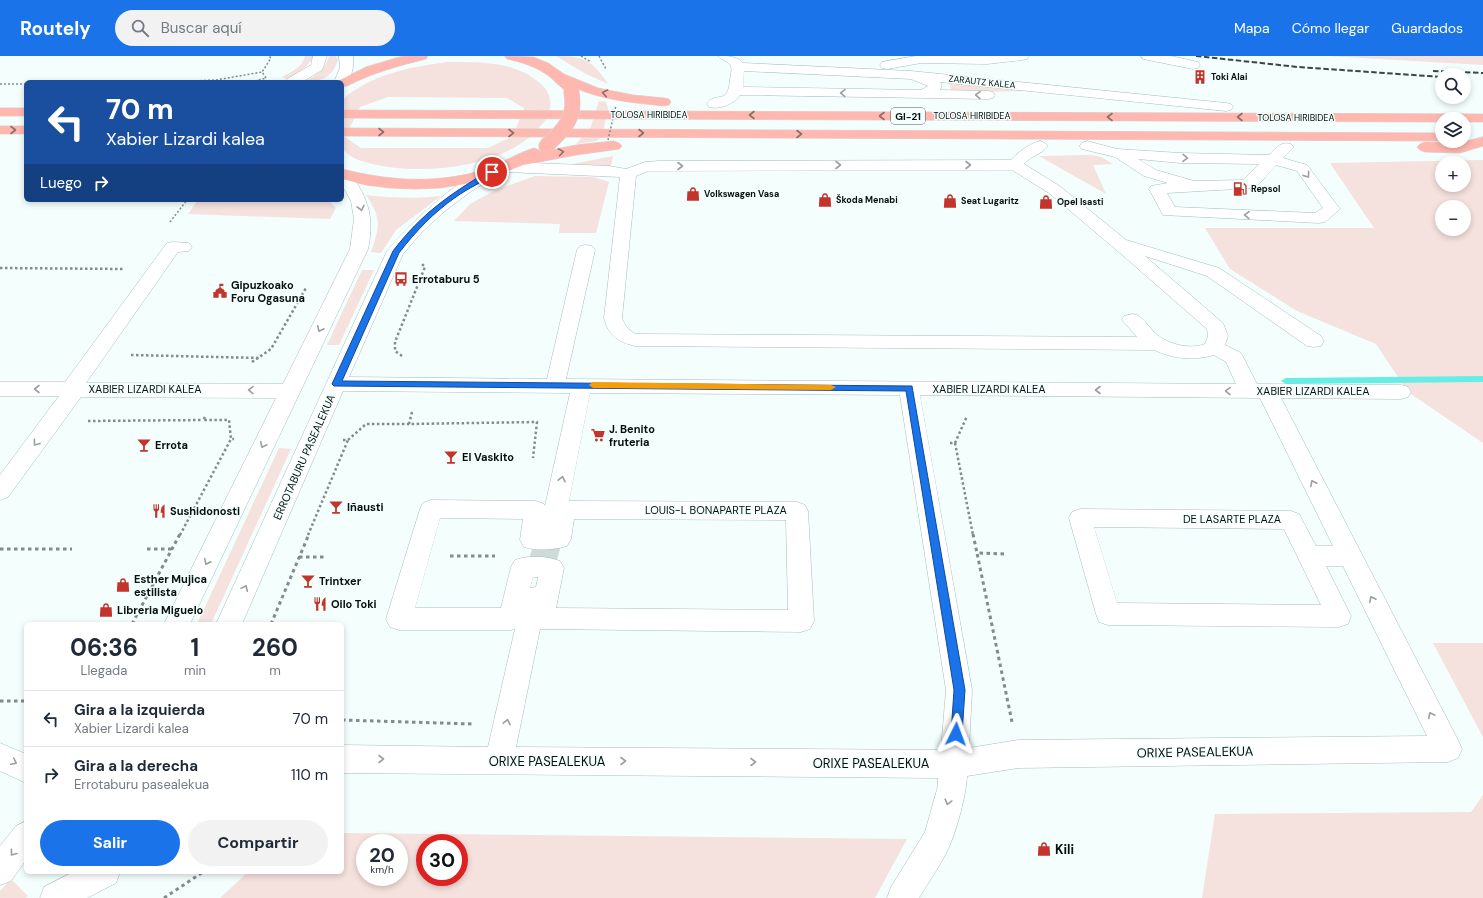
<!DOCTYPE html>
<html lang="es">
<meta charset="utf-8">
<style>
body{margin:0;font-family:"DM Sans",sans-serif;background:#f2f2f3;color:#1f2937;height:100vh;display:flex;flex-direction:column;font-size:15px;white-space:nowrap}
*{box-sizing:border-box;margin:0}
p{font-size:13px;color:#747a83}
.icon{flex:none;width:22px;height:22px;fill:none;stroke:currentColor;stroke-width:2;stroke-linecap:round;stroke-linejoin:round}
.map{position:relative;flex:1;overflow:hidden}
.drawer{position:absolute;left:24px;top:566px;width:320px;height:252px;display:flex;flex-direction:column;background:#fff;border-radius:6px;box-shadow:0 2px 6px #0003}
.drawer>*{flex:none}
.hud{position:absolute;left:24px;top:24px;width:320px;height:122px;border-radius:6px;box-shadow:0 2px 6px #0003;background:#1a4fa0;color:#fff;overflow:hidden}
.fabs{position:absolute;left:1435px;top:12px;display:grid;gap:8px}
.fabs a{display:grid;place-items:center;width:36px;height:36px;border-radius:50%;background:#fff;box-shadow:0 2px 6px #0003;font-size:20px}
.speed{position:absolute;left:356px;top:778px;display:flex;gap:8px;font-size:20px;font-weight:700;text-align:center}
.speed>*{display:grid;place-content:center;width:52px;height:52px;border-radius:50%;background:#fff;box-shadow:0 2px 6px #0003;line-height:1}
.speed small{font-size:10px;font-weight:400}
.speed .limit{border:6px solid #d22;background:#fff;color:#111}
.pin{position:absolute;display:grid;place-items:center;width:34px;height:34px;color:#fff;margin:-17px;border:2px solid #fff;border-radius:50%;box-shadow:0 1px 4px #0007}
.me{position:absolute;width:44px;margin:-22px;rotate:3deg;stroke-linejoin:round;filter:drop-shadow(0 0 3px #0008)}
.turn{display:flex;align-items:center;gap:14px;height:84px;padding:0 16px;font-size:18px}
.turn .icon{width:52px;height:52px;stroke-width:2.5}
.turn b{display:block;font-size:28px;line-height:34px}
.then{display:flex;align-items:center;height:38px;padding:0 16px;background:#0003;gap:8px;font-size:15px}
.eta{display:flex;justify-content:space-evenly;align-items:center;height:68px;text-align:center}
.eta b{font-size:24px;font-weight:700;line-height:28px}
.action{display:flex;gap:8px;margin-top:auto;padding:8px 16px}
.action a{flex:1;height:46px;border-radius:24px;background:#1a73e8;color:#fff;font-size:16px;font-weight:700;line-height:46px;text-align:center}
.action a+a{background:#f2f2f3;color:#1f2937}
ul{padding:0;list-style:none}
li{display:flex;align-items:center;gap:12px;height:56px;padding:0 16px;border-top:1px solid #e0e1e3}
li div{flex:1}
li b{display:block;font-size:15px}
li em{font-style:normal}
header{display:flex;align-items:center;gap:24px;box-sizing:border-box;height:56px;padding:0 20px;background:#1a73e8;color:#fff}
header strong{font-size:19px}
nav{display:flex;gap:22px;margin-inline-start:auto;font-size:14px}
.search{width:280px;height:36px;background:#f2f2f3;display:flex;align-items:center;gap:10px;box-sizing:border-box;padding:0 14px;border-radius:22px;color:#747a83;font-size:15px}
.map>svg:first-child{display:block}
.green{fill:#f5e1de;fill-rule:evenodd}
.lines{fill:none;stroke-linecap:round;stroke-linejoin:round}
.stream{fill:#66ede6;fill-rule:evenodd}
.minor-tunnel-far1{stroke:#cfdad9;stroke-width:20;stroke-dasharray:20 10;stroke-linecap:butt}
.minor-tunnel{stroke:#cfdad9;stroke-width:27;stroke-dasharray:27 14;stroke-linecap:butt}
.minor-casing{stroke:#a3bfbd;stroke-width:1}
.major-casing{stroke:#d7d9d9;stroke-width:1}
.path-far2{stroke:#818c8b;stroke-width:1.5;stroke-dasharray:2 2;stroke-linecap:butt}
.path-far1{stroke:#818c8b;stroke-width:2.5;stroke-dasharray:2.5 2.5;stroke-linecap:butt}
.path{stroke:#818c8b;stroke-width:3;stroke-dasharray:3.5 3.5;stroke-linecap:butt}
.minor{fill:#fff;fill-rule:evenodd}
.major{fill:#ffb8b0;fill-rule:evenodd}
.rail{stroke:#3b4544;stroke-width:2;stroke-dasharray:5.5 2.5;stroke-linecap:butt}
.major-bridge-casing{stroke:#d7d9d9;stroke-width:16;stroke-linecap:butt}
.path-bridge{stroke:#818c8b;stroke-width:1.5;stroke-dasharray:2 2;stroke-linecap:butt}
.major-bridge{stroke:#ffb8b0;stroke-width:15}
.oneway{stroke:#8f6c68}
.oneway2{stroke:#9b9f9f}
.route{fill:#1a73e8;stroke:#114b97}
.slow{fill:#f59e0b}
.labels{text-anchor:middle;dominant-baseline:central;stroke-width:3;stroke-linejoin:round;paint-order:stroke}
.far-poi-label{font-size:9px;font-weight:bold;fill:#06100f;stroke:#f3fefd;text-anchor:start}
.far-street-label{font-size:9px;fill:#06100f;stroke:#f3fefd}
.shield{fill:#f3fefd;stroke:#4d5756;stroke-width:1}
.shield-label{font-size:10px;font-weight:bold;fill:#06100f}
.poi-label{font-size:11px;font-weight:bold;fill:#06100f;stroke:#f3fefd;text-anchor:start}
.street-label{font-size:11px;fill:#06100f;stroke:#f3fefd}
.near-street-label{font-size:13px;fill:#06100f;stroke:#f3fefd}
.near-poi-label{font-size:13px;font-weight:bold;fill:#06100f;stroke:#f3fefd;text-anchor:start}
</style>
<header>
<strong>Routely</strong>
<div class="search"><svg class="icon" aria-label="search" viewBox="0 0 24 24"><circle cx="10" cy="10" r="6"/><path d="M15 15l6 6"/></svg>Buscar aquí</div>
<nav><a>Mapa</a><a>Cómo llegar</a><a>Guardados</a></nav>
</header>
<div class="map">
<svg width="1483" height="842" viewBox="0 0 1483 842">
<rect width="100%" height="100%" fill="#f3fefd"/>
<!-- green -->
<g class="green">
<path d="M305,0H313C308,12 298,17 286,23L282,21C291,16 303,11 305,0Z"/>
<path d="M329,0H336L338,4C332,22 321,26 303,26C315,21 326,13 329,0Z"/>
<path d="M556,0C584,0 592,4 608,28L586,18Z"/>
<path d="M1328,0H1483V9Z"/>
<path d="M448,6C480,6 517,5 542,29C551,37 553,50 547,62C544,67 539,71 535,76C499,113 416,120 369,107C364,105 359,105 354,102C350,100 346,96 342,93V44C372,18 409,11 448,6ZM388,41L507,42L524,52L513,80L488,92H361L345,81L360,51Z"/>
<path d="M947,26L1031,34V35L951,36L950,29Z"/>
<path d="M599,45L606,46L608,52L602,81L596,85L576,88L590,73Z"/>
<path d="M1090,99L1101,101L1113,108L1093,109L1106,138L1039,100Z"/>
<path d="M613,100L611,110L568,109Z"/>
<path d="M1483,104V387L1408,336L1376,288L1297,255L1230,213L1205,172H1374L1330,107ZM1442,107H1464V129H1442ZM1442,151H1464V173H1442Z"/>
<path d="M535,120L594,121L609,126L596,177H559L560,168L454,165L470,148L496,134Z"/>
<path d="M366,139C392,142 415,143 441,140L396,174L381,197L371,196C380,170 382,163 366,139Z"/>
<path d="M198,144H328L336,152L330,163L188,158Z"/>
<path d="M362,214H374L339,289H327Z"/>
<path d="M279,392L291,393L211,568H197Z"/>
<path d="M1433,587H1483V681Z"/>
<path d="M1483,739V842H1202L1215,758L1471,756Z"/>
<path d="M342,777L907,783L875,842H220L248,816H342ZM365,787H399V821H365ZM425,787H459V821H425Z"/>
<path d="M11,823L28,840L25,842H0V835Z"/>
</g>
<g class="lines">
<!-- stream -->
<path class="stream" d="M1483,320V326L1286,328L1281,325L1286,322Z"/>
<!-- minor-tunnel-far1 -->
<path class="minor-tunnel-far1" d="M550,479L551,475"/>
<!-- minor-tunnel -->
<path class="minor-tunnel" d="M540,515L550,478"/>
<defs>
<g id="minor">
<path d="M313,0H327L322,14L302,26H285L287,23L311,9Z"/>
<path d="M339,0H353C354,11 352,20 346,29L342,30V26H334L340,12Z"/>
<path d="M718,0C728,0 737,0 743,7L911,15L1226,47L1231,48L1233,51L1231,54L1226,55L940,26L942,29L940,34L988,35L993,36L995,39L993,42L988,43L740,39C734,48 720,54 709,51L707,48C716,34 728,51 730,23C731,19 732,13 731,10C729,5 722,4 718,0ZM744,15L911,23L928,30L921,34L743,31Z"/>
<path d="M916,0H1029L1027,3L1022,4L987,8L921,7L887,13L882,12L880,9L882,6Z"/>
<path d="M1141,0H1171L1198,6L1200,9L1198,12L1193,13L1143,3Z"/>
<path d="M1040,85L1045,87L1048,90C1042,98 1031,100 1024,108L1061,131L1126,184L1219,212L1321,280L1324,285L1321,290L1314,291L1307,290L1207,220L1145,200L1223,267L1228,280L1225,289L1241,297L1257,328L1401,329L1408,331L1411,336L1408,341L1401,343L1281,342L1458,684L1462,693L1458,702L1448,706L1018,712L967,720C966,740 957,773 949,791C941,809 929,825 919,842H887L891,831L925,776L938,730V722L342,717V689L488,691L515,573L511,574H399L390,571L386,563L420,453L423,447L431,444L536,445L544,448L545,450L570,337L343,335L242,568H216L386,197C401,176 472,106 497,113L500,116L497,119L470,136L445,155L422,176L403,198L349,321L547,323L577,194L580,190L586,189L592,190L595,194L566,323L1236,328L1226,306L1214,299C1193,305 1174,303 1154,294L635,290C618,286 608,279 604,262L620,121L507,116L502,114L499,111L502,108L507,106L609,110L626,113L645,106L659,105L1011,104C1018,96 1029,88 1040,85ZM1012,114L1049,137L1113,191L1207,273L1208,280L1205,288C1189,294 1167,288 1155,277C1149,271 1144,263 1137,259C1132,257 1129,259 1124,260L1122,264L1137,281L636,278C628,274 625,270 622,262L636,120L648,115ZM590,337L900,339L946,634L941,694L516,691L540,573L801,576L810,573L814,565L808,455L805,449L797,446L569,445ZM920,339L1260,342L1333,490H1316L1299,458L1291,455L1080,453L1072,456L1069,462L1096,558L1099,566L1108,569L1339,571L1348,568L1351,560L1326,510H1343L1427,680L1018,684L969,692L972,634ZM440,462L523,463L520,484L524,491C537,495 554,494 567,490L571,483L574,463L786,464L788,554L556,552L564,512L560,505C547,500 528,499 515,504L511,511L501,552H415ZM1094,471L1284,473L1321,549L1117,547ZM533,521H538L536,531L530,532Z"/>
<path d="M1087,85L1117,93L1180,97L1269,99C1276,92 1281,85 1291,88L1294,91L1283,102L1307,109L1340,153L1325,166L1319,167L1163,159L1149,133L1151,130L1168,127L1144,120L1115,101L1082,93L1079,90L1082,87ZM1138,103L1180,107L1259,108L1243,124L1194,125L1156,114ZM1276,109L1297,115L1323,152L1315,157L1175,151L1167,137L1253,132L1260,127Z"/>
<path d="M342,114C350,116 353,122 358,129C371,150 373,169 368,193L190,568H164L276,342L81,341L8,441L0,444V419L59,340H0V326H65L167,187L173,186L189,187L192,191L189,195L178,196L86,327L283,328L350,193L354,163L351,145L342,129Z"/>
<path d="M0,687L26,698V727L0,715Z"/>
<path d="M26,765V804L11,825L0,829V790L16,770Z"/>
<path d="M73,816H120L116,827L87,842H40L44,831Z"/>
</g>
<g id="major">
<path d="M403,0H428L426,3C398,10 372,17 347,30L342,31V26H336L366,11Z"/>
<path d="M505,0L533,1L548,7L564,18L598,32L633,39L664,42L669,43L671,46L669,49L664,50C634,47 603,44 575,32L569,35C560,33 554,23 546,18C534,10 521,6 507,3Z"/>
<rect x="0" y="52" width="26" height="8"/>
<path d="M342,54L1483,58V66H1464V63H1442V66L342,62Z"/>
<rect x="0" y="70" width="26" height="8"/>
<path d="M342,72L1442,77V85H1444H1442L342,80Z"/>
<path d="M1483,81V90L1460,97L1425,96L1420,94L1417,91L1420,88L1425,86L1459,87Z"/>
<path d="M614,85L619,87L622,90L619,93L576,99L523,109L495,120L465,128L440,132L415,133L390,132L366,129L342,123V113C389,125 437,128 483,114C501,108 517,97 534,92L539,94L541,96L576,89Z"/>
</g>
</defs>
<!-- minor casing -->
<use href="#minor" class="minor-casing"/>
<!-- major casing -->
<use href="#major" class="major-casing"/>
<!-- path-far2 -->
<g class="path-far2">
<path d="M581,0L591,6"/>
<path d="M599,0L606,13"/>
<path d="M266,22L262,16L271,2L269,0"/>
<path d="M168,26L216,24L262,16"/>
<path d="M251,26L266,22"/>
<path d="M0,28H26"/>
<path d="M170,166L187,144"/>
</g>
<!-- path-far1 -->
<g class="path-far1">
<path d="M0,212L123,213"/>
<path d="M131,299L260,302"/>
<path d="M402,300L395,295V286L425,211L421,207"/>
<path d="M252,306L271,293L306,232"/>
<path d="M412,356L409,368L537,366L533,402"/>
<path d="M205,361L203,364H229L231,383H234"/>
<path d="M88,365L203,364"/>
<path d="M343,384H348L366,368H409"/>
<path d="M950,387H955L973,479"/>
<path d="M955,387L967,360"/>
<path d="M180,479L231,383"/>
<path d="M308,479L348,384"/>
</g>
<!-- path -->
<g class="path">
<path d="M973,478L977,497"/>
<path d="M0,493H72"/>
<path d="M147,493H172"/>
<path d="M1004,498L977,497L1012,666"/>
<path d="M450,500H495"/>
<path d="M299,501H324"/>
<path d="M132,568L180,478"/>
<path d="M271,568L309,478"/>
<path d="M0,645H26"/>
<path d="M342,664L473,668"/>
<path d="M164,842L203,816"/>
</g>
<!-- minor -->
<use href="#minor" class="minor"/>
<!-- major -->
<use href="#major" class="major"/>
<!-- rail -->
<g class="rail">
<path d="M1196,0L1298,11L1442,21"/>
<path d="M1433,15L1483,17"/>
</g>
<defs>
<path id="major-bridge" d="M546,90C565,73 577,61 571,34"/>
</defs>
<!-- major-bridge casing -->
<use href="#major-bridge" class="major-bridge-casing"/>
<!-- path-bridge -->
<path class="path-bridge" d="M608,84L616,49"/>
<!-- major-bridge -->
<use href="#major-bridge" class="major-bridge"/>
</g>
<!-- one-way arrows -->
<defs><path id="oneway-chevron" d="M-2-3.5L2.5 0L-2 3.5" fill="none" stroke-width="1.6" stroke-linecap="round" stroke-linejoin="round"/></defs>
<g class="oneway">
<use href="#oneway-chevron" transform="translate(605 37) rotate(-168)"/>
<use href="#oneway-chevron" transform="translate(752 59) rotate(-180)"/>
<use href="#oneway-chevron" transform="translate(882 60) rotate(-180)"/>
<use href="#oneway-chevron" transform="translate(1110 61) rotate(-180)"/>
<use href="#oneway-chevron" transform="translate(1240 61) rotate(-180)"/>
<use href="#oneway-chevron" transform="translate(13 74)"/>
<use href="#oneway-chevron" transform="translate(381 76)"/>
<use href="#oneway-chevron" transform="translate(511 77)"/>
<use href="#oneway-chevron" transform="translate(641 77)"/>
<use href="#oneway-chevron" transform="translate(799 78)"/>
<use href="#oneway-chevron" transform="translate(561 96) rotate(-9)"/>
</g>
<g class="oneway2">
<use href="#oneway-chevron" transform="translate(843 37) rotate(-179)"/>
<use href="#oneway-chevron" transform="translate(978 39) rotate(-179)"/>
<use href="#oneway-chevron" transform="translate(1185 102) rotate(2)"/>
<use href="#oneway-chevron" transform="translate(838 109)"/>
<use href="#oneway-chevron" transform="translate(968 109)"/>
<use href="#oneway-chevron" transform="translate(680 110)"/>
<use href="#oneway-chevron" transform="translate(1307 119) rotate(54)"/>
<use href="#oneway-chevron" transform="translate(361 152) rotate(77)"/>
<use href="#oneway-chevron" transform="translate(1247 159) rotate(-178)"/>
<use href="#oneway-chevron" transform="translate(320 273) rotate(116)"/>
<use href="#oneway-chevron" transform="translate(37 333) rotate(-180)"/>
<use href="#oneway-chevron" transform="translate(251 334) rotate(-179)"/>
<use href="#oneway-chevron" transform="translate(1098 334) rotate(-180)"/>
<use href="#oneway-chevron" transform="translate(1228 335) rotate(-179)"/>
<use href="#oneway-chevron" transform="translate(36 387) rotate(126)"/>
<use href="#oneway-chevron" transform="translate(263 389) rotate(116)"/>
<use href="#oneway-chevron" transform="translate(562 423) rotate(-78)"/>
<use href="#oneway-chevron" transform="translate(1313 427) rotate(-117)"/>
<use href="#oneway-chevron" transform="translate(207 506) rotate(116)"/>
<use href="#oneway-chevron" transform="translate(245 532) rotate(-66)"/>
<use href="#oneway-chevron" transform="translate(1372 543) rotate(-117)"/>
<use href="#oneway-chevron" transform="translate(1431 659) rotate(-117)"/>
<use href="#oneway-chevron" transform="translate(507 666) rotate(-78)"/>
<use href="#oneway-chevron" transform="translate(381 703)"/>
<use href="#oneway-chevron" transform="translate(623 705)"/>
<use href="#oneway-chevron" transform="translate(14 706) rotate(26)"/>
<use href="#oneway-chevron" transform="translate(753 706)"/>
<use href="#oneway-chevron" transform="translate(948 746) rotate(105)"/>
<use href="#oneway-chevron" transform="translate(13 797) rotate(127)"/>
</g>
<!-- route -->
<path class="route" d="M490,114L495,116C484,126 468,132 456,141C434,156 415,176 399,197L342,325L912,330L965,634L962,678L960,682L956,684L952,682L951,678L954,634L906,335L334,330L332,328L393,195C422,157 449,139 490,114Z"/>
<!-- slow -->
<path class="slow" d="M593,326L831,329L836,331L831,334L593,332L589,329Z"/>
<!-- icons -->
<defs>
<symbol id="building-bare" viewBox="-9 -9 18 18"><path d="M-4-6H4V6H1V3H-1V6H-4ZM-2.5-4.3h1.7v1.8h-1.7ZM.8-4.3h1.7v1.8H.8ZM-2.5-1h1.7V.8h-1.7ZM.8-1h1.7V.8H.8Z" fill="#c2342c" stroke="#f3fefd" stroke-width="2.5" paint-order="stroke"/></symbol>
<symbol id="fuel-bare" viewBox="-9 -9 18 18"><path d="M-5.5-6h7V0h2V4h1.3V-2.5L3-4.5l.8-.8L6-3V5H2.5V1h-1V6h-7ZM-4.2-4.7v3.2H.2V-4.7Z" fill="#c2342c" stroke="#f3fefd" stroke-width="2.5" paint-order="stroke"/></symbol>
<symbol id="shop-bare" viewBox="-9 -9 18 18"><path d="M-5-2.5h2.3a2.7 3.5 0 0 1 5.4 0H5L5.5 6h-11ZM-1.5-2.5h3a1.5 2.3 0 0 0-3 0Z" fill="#c2342c" stroke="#f3fefd" stroke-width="2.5" paint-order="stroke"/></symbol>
<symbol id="bus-bare" viewBox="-9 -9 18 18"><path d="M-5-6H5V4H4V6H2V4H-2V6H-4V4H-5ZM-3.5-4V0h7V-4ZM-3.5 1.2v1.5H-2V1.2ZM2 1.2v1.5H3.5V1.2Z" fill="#c2342c" stroke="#f3fefd" stroke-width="2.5" paint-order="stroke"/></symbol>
<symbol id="civic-bare" viewBox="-9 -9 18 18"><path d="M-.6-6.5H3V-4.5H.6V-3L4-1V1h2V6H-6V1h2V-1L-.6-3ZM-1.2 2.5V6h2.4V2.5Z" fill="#c2342c" stroke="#f3fefd" stroke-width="2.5" paint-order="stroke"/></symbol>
<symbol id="supermarket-bare" viewBox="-9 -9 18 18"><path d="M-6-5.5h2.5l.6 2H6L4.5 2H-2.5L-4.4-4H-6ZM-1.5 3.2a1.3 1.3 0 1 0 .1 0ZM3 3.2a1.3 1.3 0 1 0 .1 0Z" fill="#c2342c" stroke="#f3fefd" stroke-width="2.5" paint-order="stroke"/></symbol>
<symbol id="bar-bare" viewBox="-9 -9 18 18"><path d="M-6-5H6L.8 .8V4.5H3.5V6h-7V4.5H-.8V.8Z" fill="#c2342c" stroke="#f3fefd" stroke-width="2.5" paint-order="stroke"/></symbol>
<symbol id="restaurant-bare" viewBox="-9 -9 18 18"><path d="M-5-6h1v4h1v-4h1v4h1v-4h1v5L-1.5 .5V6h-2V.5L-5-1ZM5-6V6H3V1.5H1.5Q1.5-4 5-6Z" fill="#c2342c" stroke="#f3fefd" stroke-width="2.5" paint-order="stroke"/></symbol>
</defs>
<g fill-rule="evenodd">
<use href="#building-bare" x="1190" y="11" width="20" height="20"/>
<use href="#fuel-bare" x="1230" y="123" width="20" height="20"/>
<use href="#shop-bare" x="683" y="128" width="20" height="20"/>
<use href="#shop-bare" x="815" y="134" width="20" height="20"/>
<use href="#shop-bare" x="940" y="135" width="20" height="20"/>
<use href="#shop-bare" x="1036" y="136" width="20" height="20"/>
<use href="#bus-bare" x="391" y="213" width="20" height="20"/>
<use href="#civic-bare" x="210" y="225" width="20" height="20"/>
<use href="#supermarket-bare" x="588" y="369" width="20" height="20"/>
<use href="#bar-bare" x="134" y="379" width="20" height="20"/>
<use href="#bar-bare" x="441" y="391" width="20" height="20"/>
<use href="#bar-bare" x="326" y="441" width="20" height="20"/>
<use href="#restaurant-bare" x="149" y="445" width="20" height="20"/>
<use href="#bar-bare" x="298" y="515" width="20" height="20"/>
<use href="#shop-bare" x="113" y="519" width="20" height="20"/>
<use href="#restaurant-bare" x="310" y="538" width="20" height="20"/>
<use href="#shop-bare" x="96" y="544" width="20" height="20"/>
<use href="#shop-bare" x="1034" y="783" width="20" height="20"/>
</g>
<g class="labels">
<!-- far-poi labels -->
<g class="far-poi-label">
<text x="1211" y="21">Toki Alai</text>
<text x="1251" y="133">Repsol</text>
<text x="704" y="138">Volkswagen Vasa</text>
<text x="836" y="144">Škoda Menabi</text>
<text x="961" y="145">Seat Lugaritz</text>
<text x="1057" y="146">Opel Isasti</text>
</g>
<!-- far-street labels -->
<g class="far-street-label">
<text transform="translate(982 26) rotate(6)">ZARAUTZ KALEA</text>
<text x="649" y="59">TOLOSA HIRIBIDEA</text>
<text x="972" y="60">TOLOSA HIRIBIDEA</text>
<text x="1296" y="62">TOLOSA HIRIBIDEA</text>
</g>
<!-- shield labels -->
<rect class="shield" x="891" y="52" width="34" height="16" rx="3"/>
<g class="shield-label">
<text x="908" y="60">GI-21</text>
</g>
<!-- poi labels -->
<g class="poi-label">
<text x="412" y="223">Errotaburu 5</text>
<text x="231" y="229">Gipuzkoako<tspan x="231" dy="13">Foru Ogasuna</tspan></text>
<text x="609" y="373">J. Benito<tspan x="609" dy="13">fruteria</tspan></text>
<text x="155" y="389">Errota</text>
<text x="462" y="401">El Vaskito</text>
<text x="347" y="451">Iñausti</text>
<text x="170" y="455">Sushidonosti</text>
<text x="134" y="523">Esther Mujica<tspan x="134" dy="13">estilista</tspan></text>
<text x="319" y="525">Trintxer</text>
<text x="331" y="548">Oilo Toki</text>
<text x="117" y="554">Libreria Miguelo</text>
</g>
<!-- street labels -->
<g class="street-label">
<text x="145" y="333">XABIER LIZARDI KALEA</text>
<text x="989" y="333">XABIER LIZARDI KALEA</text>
<text x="1313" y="335">XABIER LIZARDI KALEA</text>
<text transform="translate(304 401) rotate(-66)">ERROTABURU PASEALEKUA</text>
<text x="716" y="454">LOUIS-L BONAPARTE PLAZA</text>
<text x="1232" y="463">DE LASARTE PLAZA</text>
</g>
<!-- near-street labels -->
<g class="near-street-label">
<text transform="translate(1195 696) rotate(-1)">ORIXE PASEALEKUA</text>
<text x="547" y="705">ORIXE PASEALEKUA</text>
<text x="871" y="707">ORIXE PASEALEKUA</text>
</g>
<!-- near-poi labels -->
<g class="near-poi-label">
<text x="1055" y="793">Kili</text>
</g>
</g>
</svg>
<div class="fabs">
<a><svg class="icon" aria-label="search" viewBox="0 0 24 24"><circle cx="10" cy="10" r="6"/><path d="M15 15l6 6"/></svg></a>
<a><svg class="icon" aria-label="layers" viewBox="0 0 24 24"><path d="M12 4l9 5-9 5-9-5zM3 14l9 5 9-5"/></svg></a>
<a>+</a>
<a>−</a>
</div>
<div class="speed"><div>20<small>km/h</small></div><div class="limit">30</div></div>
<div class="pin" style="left:492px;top:116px;background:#d93025"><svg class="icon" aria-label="arrive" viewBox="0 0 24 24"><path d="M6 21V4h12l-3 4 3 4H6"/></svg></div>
<svg class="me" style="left:956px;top:678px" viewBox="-20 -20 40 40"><path d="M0-17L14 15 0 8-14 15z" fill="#1a73e8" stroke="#fff" stroke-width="4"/></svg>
<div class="hud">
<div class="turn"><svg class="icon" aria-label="left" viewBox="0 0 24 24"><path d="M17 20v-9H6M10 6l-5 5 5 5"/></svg><div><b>70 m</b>Xabier Lizardi kalea</div></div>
<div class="then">Luego<svg class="icon" aria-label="right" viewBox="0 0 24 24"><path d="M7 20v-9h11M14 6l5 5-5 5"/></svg></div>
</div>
<section class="drawer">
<div class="eta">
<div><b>06:36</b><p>Llegada</p></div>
<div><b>1</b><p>min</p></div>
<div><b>260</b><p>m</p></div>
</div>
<ul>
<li><svg class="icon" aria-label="left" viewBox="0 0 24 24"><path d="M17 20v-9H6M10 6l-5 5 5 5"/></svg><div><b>Gira a la izquierda</b><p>Xabier Lizardi kalea</p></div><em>70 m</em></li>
<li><svg class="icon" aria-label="right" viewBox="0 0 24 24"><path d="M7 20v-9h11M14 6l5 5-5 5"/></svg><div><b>Gira a la derecha</b><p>Errotaburu pasealekua</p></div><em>110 m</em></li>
</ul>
<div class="action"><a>Salir</a><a>Compartir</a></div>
</section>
</div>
